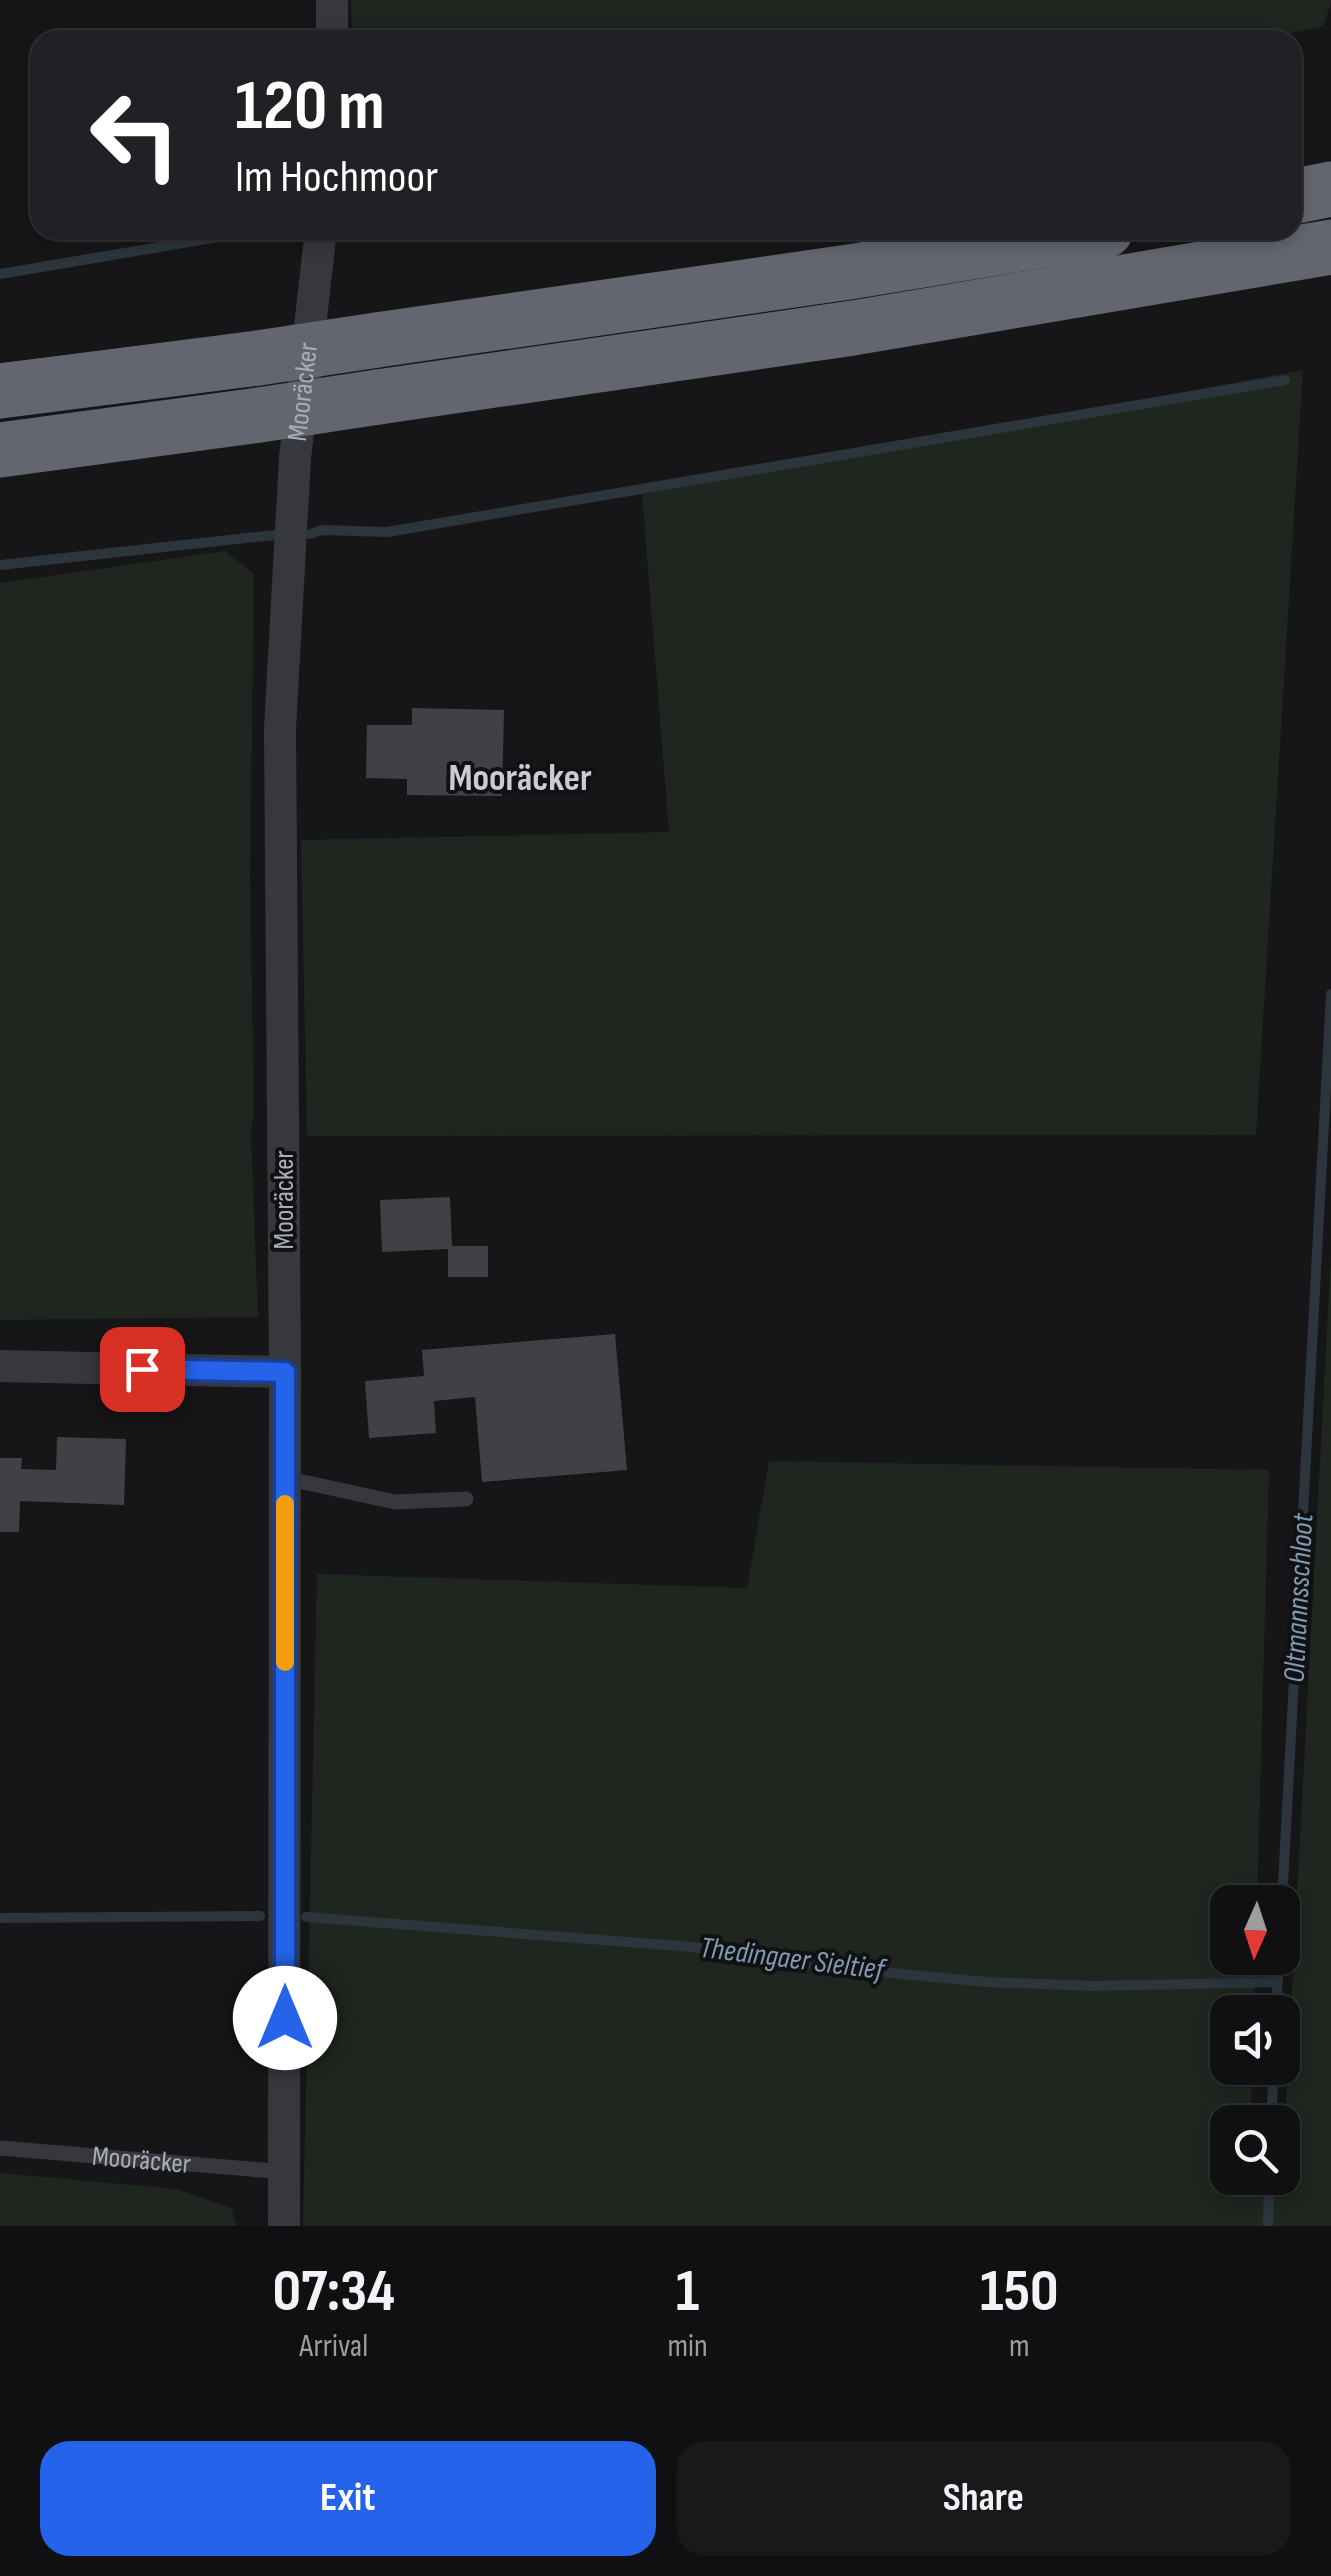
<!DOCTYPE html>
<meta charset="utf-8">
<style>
body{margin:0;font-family:"Sofia Sans Condensed",sans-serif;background:#19191b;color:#f1f3f6;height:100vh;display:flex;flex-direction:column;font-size:38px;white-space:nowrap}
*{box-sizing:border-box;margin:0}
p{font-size:32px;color:#9c9d9f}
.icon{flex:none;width:55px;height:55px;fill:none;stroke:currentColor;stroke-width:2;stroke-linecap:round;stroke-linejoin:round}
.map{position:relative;height:2226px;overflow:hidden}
.panel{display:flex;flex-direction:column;background:#101012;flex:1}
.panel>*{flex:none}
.hud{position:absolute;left:30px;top:30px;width:1272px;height:210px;border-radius:30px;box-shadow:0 5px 15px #0003,0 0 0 2px #303032;background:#202124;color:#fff;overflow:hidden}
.needle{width:65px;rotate:183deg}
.buttons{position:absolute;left:1210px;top:1885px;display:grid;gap:20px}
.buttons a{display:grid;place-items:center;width:90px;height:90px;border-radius:20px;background:#101012;box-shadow:0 5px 15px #0003,0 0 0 2px #303032;font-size:50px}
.pin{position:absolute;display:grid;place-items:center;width:85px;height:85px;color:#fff;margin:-42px;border-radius:20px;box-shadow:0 5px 15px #0006}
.me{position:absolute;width:110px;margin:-55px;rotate:0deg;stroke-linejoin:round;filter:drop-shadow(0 0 8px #0008)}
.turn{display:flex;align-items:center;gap:35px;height:210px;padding:0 40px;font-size:45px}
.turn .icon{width:130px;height:130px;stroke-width:2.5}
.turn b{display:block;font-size:70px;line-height:85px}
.eta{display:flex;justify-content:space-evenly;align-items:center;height:170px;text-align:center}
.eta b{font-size:60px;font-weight:700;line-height:70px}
.cta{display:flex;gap:20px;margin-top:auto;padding:20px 40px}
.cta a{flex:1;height:115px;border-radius:30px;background:#2563eb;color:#fff;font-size:40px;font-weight:700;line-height:115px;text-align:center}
.cta a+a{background:#19191b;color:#f1f3f6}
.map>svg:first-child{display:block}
.green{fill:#1e261f}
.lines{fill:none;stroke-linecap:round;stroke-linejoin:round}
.stream{stroke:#2c353c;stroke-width:10}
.building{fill:#404145}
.lane{stroke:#37383d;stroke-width:15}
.street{stroke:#37383d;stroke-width:32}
.highway{stroke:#63666e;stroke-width:55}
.highway-bridge{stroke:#63666e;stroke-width:55}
.route-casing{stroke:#184099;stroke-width:25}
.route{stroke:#2563eb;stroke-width:18}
.slow{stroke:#f59e0b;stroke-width:18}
.labels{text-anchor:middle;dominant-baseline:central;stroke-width:8;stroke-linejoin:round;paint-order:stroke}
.street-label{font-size:28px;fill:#a8adb8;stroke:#111113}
.water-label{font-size:30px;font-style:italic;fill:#7f9bb3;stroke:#111113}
.district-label{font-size:38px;font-weight:bold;fill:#c9ccd4;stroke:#111113}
</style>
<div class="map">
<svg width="1331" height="2226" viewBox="0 0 1331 2226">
<rect width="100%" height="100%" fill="#161618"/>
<!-- green -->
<g class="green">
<path d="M351,0H1331V3L1323,26L1261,40H352Z"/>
<path d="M1303,370L1256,1135L307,1136L301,840L669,832L642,494Z"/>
<path d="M225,551L254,574L250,876L254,1112L251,1132L258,1317L0,1320V583Z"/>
<path d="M1331,1255V2226H303L317,1574L747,1588L769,1461L1269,1470L1257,1902H1228V1958H1255L1254,2012H1228V2068H1252L1251,2122H1228V2178H1282Z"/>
<path d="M0,2173L176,2189L231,2208L237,2226H0Z"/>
</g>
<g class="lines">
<!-- stream -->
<g class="stream">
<path d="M0,274L260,230"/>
<path d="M310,534L323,530L387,532L1285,380"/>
<path d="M0,565L275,535"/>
<path d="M1282,1902L1331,994"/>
<path d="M306,1917L693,1947L858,1970L987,1982L1092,1986L1278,1982"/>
<path d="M0,1918L260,1916"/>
<path d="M1276,2012L1279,1958"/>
<path d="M1271,2122L1274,2068"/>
<path d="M1268,2226L1269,2178"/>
</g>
</g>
<!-- building -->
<g class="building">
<path d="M412,708L504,710L502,796L407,795V779L366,778L367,725H412Z"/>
<path d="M450,1197L452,1246H488V1277H448V1249L382,1252L380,1200Z"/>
<path d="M615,1334L627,1470L482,1482L475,1397L434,1401L436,1433L369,1438L365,1381L424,1376L422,1350Z"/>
<path d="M57,1437L126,1439L124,1505L20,1501L19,1532H0V1458H22L21,1469L56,1470Z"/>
</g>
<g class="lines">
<!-- lane -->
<g class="lane">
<path d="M285,1478L395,1502L466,1499"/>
<path id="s1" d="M0,2148L285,2172"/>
</g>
<!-- street -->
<g class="street">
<path d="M332,0V40"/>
<path d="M0,1366L285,1372"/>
<path id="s2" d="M284,2226L285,1372L280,729L295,458L321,230"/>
</g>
<!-- highway -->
<g class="highway">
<path d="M1292,197L1331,189"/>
<path d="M377,340L849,272L1106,230"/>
<path d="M0,391L258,358"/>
<path d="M378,397L853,328L1331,247"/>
<path d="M0,450L259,415"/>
</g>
<!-- highway-bridge -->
<g class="highway-bridge">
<path d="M258,358L377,340"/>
<path d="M259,415L378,397"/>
</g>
</g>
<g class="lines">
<defs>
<path id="route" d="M142,1369L285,1372V2018"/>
</defs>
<!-- route casing -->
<use href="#route" class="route-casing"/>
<!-- route -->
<use href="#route" class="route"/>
<!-- slow -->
<path class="slow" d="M285,1504V1662"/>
</g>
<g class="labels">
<!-- street labels -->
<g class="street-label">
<text stroke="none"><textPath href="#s2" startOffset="1835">Mooräcker</textPath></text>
<text transform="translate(284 1200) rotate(-90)">Mooräcker</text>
<text stroke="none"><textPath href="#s1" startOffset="142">Mooräcker</textPath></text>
</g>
<!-- water labels -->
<g class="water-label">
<text transform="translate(1299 1598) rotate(-87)">Oltmannsschloot</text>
<text transform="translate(792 1959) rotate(7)">Thedingaer Sieltief</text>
</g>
<!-- district labels -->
<g class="district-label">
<text x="520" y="778">Mooräcker</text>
</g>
</g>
</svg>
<div class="buttons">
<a><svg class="needle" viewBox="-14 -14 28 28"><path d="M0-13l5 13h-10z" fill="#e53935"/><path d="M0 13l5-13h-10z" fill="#9c9d9f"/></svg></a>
<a><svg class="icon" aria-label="sound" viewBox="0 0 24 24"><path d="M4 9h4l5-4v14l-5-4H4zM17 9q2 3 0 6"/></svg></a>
<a><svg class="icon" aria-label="search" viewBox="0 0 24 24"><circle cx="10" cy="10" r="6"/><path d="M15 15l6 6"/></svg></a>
</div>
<div class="pin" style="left:142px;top:1369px;background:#d93025"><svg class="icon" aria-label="arrive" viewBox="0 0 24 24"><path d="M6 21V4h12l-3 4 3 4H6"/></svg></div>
<svg class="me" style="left:285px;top:2018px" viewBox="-20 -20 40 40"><circle r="19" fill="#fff"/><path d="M0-13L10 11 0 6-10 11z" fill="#2563eb"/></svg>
<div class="hud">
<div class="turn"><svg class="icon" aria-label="left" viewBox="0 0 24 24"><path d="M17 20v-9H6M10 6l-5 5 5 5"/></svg><div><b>120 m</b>Im Hochmoor</div></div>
</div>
</div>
<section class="panel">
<div class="eta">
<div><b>07:34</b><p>Arrival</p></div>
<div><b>1</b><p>min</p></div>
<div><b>150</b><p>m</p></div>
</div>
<div class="cta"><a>Exit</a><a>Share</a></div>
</section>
